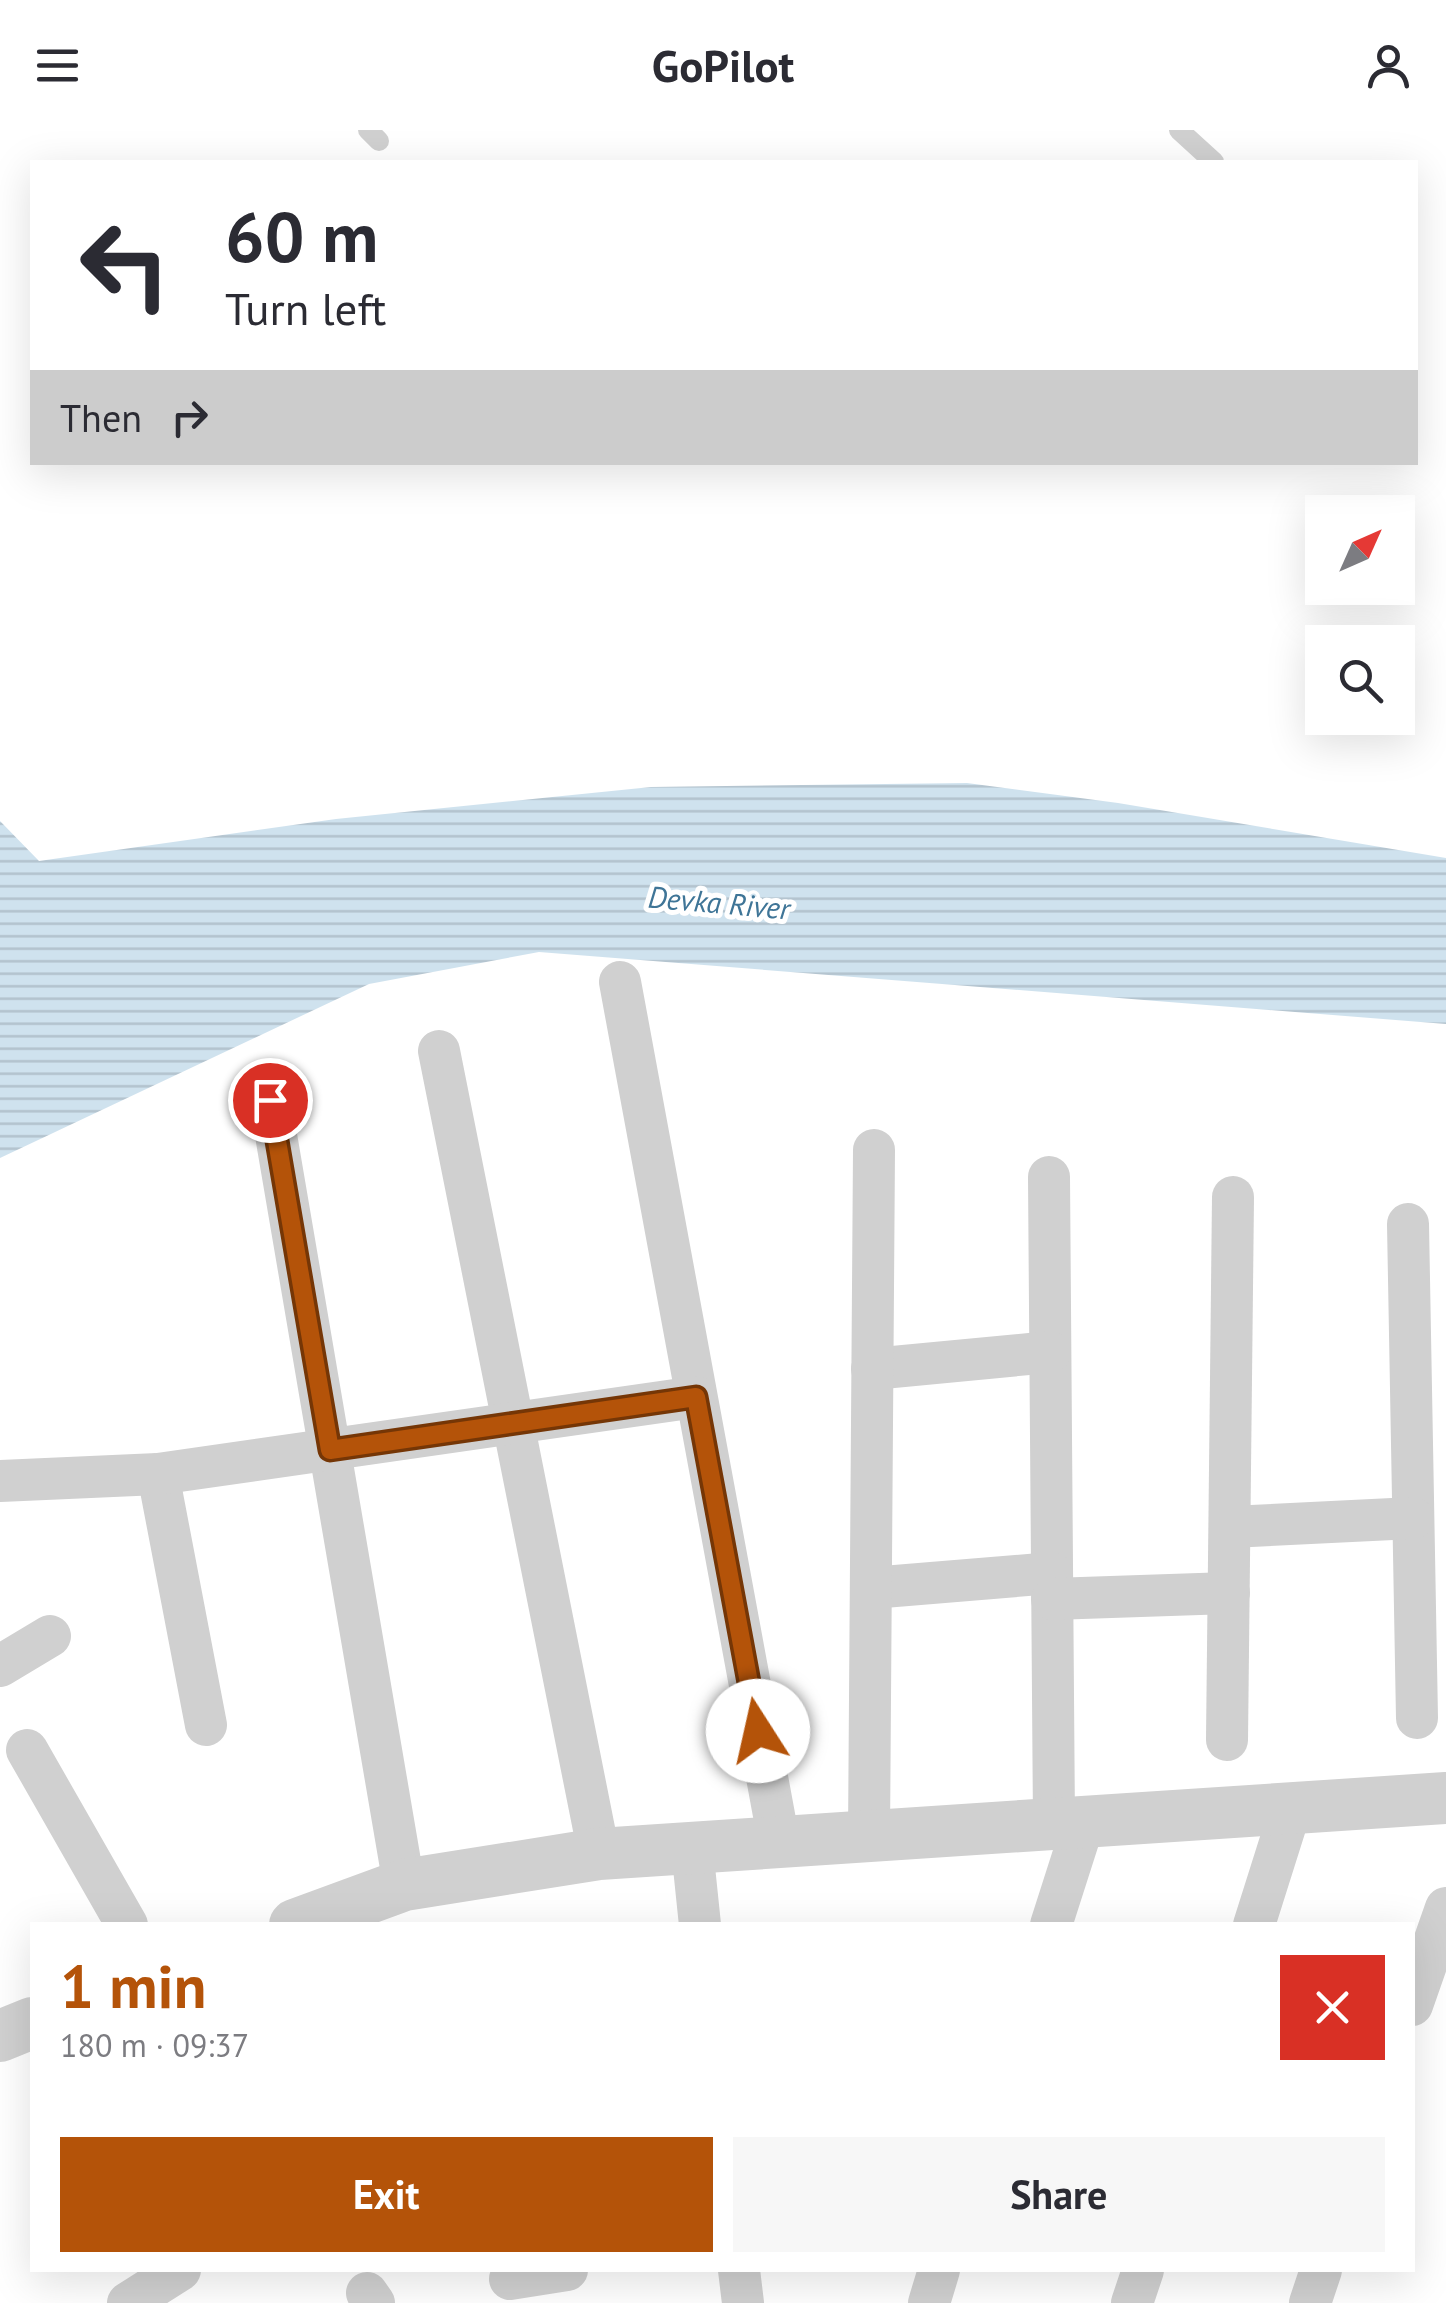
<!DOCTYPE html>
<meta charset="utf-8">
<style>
body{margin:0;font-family:"PT Sans",sans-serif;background:#f7f7f7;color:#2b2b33;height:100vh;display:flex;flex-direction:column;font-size:38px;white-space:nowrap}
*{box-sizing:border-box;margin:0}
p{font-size:32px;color:#7c7c81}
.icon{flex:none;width:55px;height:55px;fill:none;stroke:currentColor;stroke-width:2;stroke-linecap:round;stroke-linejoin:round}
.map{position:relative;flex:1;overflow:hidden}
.sheet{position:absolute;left:30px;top:1792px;width:1385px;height:350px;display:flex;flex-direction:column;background:#fff;border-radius:0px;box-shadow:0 10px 40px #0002}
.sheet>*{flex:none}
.guide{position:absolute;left:30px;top:30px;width:1388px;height:305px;border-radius:0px;box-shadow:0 10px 40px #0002;background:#fff;color:#2b2b33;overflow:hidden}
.needle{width:65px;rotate:45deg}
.buttons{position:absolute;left:1305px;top:365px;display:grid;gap:20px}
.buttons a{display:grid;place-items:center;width:110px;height:110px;border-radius:0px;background:#fff;box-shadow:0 10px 40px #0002;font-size:50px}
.pin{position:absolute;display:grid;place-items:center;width:85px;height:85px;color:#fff;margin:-42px;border:5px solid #fff;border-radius:50%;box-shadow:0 2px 10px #0007}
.me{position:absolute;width:110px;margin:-55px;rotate:350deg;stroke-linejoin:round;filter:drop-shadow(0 0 8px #0008)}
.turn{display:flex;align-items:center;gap:35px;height:210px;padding:0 30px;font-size:45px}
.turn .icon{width:130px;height:130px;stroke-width:2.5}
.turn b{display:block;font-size:70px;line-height:85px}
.then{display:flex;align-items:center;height:95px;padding:0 30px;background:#0003;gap:20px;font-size:38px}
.round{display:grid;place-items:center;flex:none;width:105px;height:105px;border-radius:0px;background:#f7f7f7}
.overview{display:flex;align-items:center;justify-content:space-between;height:170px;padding:0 30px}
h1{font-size:60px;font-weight:700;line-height:75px;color:#b45309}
.cta{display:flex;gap:20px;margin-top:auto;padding:20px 30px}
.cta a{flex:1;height:115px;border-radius:0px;background:#b45309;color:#fff;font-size:40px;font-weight:700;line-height:115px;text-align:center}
.cta a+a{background:#f7f7f7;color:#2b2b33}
header{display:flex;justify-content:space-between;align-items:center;height:130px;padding:0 30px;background:#fff;font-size:45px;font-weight:700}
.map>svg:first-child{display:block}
.water{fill:url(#water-rules)}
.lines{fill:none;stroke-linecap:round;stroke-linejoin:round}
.service{stroke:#d0d0d0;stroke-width:20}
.minor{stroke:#d0d0d0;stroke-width:42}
.tertiary{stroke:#d0d0d0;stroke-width:52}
.route-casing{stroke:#753606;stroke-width:25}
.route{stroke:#b45309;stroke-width:18}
.labels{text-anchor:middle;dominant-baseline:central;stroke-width:10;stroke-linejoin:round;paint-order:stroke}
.water-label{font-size:30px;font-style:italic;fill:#3f7597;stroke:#fff}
</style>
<header><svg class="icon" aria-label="menu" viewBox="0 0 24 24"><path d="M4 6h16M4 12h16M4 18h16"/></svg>GoPilot<svg class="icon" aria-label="person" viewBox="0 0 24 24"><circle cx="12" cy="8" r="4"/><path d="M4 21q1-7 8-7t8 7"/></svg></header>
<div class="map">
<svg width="1446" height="2173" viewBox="0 0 1446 2173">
<defs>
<pattern id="water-rules" width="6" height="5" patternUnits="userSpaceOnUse" patternTransform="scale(2.5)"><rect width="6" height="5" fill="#cfe2ee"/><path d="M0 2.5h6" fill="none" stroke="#b2c2cd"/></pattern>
</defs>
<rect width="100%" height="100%" fill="#fff"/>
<!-- water -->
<path class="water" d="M967,653L1118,673L1446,728V894L539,822L369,854L0,1028V691L39,731L336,689L651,657Z"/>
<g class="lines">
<!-- service -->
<g class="service">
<path d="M368,0L379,11"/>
<path d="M1179,0L1214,32"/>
</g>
<!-- minor -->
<g class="minor">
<path d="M620,852L779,1712"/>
<path d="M439,921L599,1724"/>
<path d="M270,970L404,1755"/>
<path d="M1049,1047L1054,1694"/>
<path d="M1408,1094L1417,1588"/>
<path d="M872,1239L1050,1222"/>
<path d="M158,1344L206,1595"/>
<path d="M0,1351L158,1344L696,1267"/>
<path d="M1230,1397L1413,1388"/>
<path d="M871,1458L1052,1443"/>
<path d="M1052,1469L1229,1463"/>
<path d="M0,1536L50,1506"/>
<path d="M1227,1610L1233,1067"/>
<path d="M27,1620L127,1795"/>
<path d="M869,1706L874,1020"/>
<path d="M692,1718L700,1795"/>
<path d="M1051,1795L1084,1692"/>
<path d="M1254,1795L1291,1678"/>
<path d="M1412,1875L1446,1778"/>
<path d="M739,2140L743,2173"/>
<path d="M510,2149L567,2140"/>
<path d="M367,2163L374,2173"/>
<path d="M128,2173L180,2140"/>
<path d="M929,2173L939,2140"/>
<path d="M1132,2173L1143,2140"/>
<path d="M1310,2173L1321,2140"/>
</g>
<!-- tertiary -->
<g class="tertiary">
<path d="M295,1795L404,1755L599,1724L1446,1668"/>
<path d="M0,1906L32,1893"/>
</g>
</g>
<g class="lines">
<defs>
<path id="route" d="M270,970L330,1320L696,1267L758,1601"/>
</defs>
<!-- route casing -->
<use href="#route" class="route-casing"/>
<!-- route -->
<use href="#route" class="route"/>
</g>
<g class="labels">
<!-- water labels -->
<g class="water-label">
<text transform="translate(719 772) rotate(5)">Devka River</text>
</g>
</g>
</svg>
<div class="buttons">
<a><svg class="needle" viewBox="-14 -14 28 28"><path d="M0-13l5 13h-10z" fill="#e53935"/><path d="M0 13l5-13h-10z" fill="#7c7c81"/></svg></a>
<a><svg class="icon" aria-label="search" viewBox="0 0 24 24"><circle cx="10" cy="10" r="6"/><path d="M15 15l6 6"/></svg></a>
</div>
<div class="pin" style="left:270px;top:970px;background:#d93025"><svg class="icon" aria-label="arrive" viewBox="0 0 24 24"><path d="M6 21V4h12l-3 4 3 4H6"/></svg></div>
<svg class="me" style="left:758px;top:1601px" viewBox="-20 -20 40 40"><circle r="19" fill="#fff"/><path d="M0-13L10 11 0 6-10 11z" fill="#b45309"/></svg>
<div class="guide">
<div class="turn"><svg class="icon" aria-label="left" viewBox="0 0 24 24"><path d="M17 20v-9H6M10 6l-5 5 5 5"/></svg><div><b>60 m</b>Turn left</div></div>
<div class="then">Then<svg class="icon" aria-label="right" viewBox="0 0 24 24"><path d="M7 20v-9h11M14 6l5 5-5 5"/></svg></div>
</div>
<section class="sheet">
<div class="overview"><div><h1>1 min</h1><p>180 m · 09:37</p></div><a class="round" style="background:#d93025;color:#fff"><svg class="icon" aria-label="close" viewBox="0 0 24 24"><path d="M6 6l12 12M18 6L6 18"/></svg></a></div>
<div class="cta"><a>Exit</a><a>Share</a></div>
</section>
</div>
